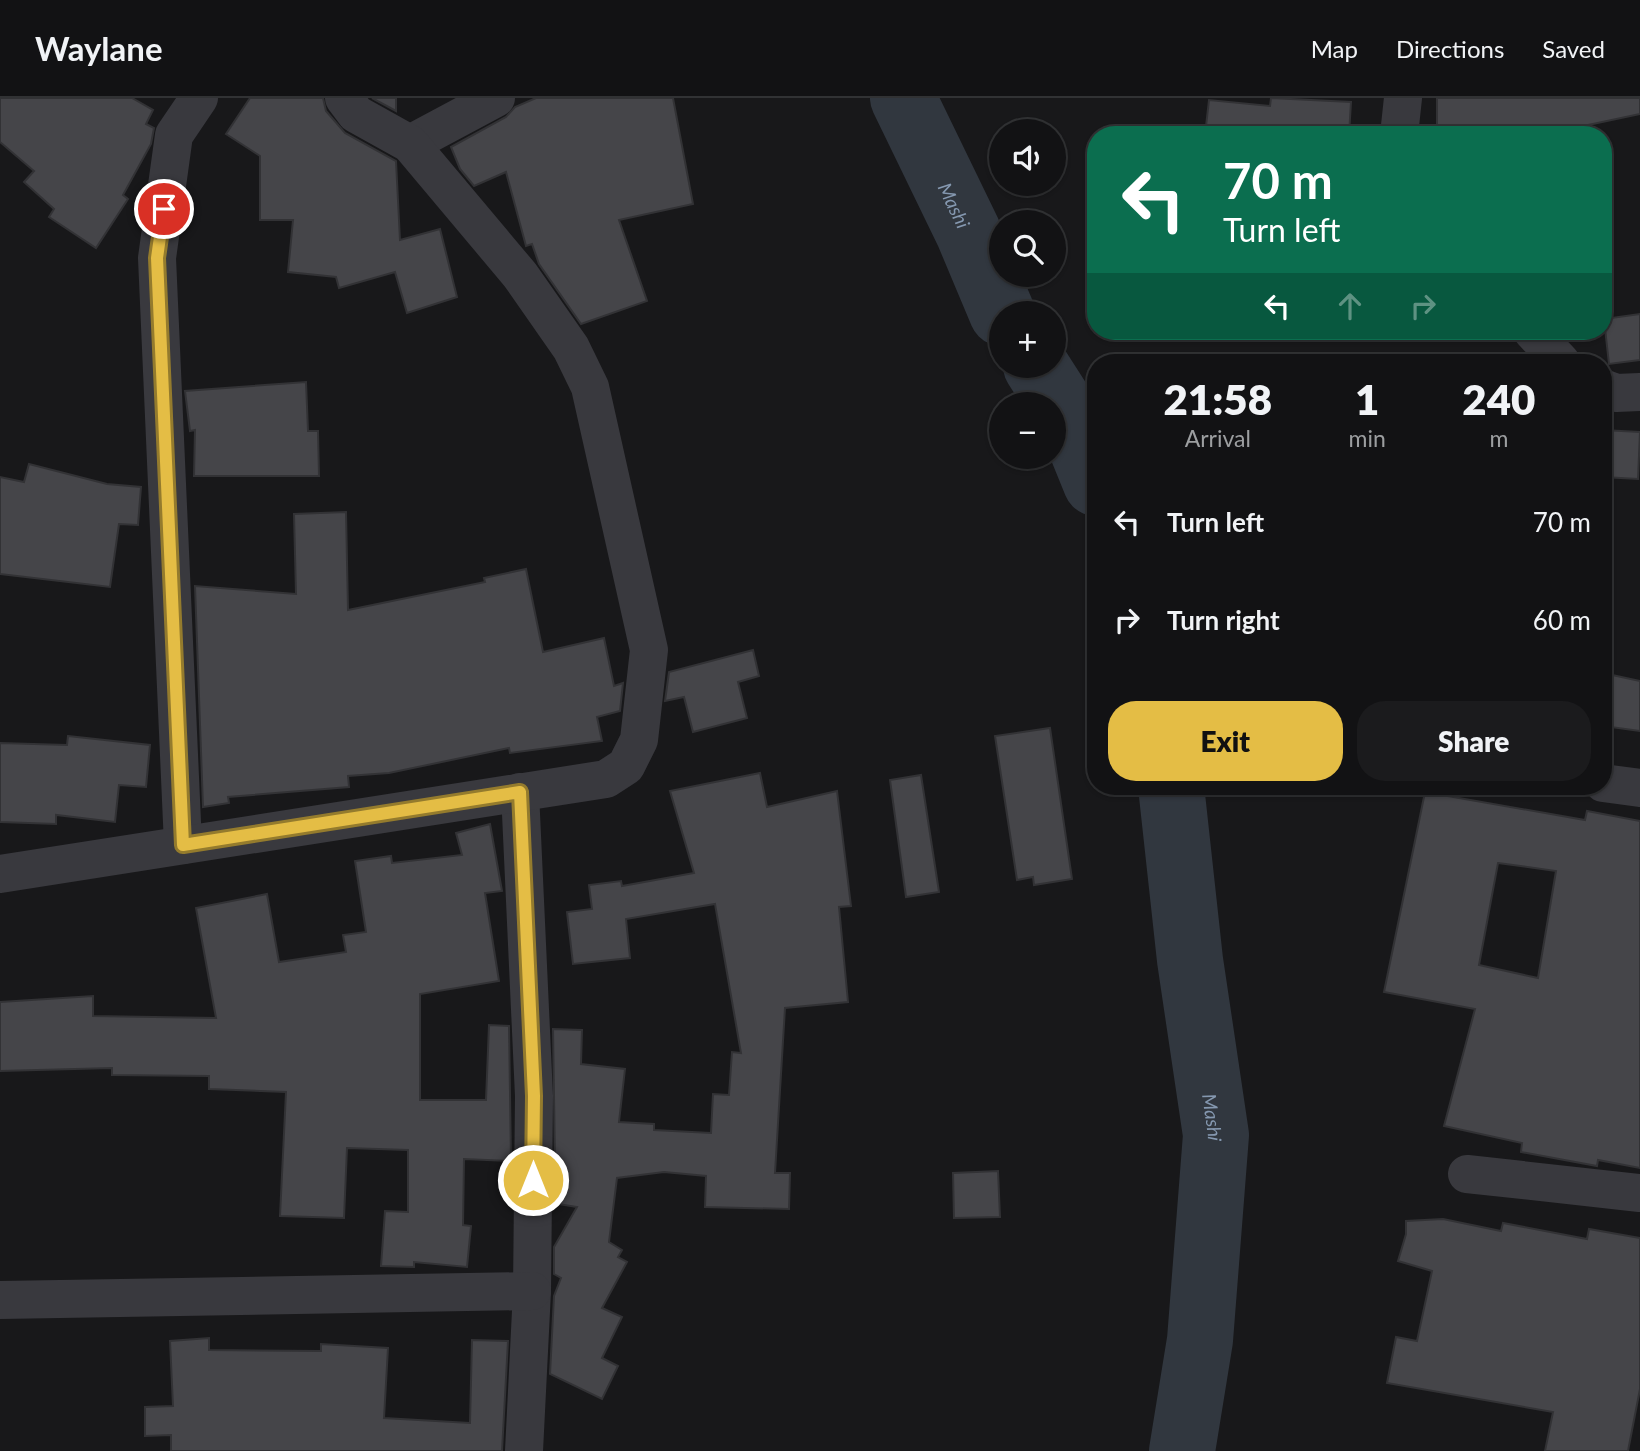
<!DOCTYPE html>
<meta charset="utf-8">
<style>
body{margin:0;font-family:Lato,sans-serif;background:#1b1b1d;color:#f1f3f6;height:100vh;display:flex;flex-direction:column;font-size:26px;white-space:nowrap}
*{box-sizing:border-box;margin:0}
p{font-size:23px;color:#9c9ea0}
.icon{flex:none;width:38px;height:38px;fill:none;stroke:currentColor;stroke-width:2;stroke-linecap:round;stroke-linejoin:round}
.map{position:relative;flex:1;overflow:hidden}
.drawer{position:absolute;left:1087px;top:256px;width:525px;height:441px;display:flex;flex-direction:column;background:#121214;border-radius:28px;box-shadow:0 2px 5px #0004,0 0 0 2px #313234}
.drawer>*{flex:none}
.top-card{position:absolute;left:1087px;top:28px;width:525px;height:214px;border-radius:28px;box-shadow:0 2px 5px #0004,0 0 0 2px #313234;background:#0b6e4f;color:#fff;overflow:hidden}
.controls{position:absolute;left:989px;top:21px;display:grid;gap:14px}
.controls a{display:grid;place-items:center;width:77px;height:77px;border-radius:50%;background:#121214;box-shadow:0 2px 5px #0004,0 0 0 2px #313234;font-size:35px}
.pin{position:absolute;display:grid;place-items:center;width:60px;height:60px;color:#fff;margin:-30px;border:4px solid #fff;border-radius:50%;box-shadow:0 2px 7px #0007}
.me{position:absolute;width:77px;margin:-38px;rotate:0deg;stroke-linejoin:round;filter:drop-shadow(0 0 5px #0008)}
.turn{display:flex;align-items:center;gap:24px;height:147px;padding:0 21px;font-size:32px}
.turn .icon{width:91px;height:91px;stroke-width:2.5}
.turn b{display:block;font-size:49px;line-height:60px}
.lanes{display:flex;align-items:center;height:66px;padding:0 21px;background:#0003;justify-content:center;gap:35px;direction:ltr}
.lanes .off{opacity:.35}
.eta{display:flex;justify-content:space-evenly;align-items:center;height:119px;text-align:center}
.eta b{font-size:42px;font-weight:800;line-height:49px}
.button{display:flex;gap:14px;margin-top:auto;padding:14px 21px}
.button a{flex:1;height:80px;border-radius:28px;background:#e4bd45;color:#111;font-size:28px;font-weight:800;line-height:80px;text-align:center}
.button a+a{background:#1b1b1d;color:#f1f3f6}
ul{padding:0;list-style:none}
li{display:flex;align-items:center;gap:21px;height:98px;padding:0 21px}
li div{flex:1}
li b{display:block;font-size:26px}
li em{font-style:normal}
header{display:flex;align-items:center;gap:42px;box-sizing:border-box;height:98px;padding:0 35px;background:#121214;border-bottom:2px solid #313234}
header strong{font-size:33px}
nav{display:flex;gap:38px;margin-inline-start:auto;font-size:24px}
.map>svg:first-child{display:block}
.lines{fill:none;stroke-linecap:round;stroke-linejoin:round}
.river{stroke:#31373f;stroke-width:66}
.building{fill:#454549;stroke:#323235;stroke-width:2;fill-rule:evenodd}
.minor{stroke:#39393e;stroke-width:38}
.route-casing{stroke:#947b2d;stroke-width:18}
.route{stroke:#e4bd45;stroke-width:12}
.labels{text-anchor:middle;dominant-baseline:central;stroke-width:7;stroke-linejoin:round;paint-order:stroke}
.water-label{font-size:19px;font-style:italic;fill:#8598b0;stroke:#131315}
</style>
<header>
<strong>Waylane</strong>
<nav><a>Map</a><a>Directions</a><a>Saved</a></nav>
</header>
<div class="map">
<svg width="1640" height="1353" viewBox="0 0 1640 1353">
<rect width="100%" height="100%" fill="#18181a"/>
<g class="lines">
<!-- river -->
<g class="river">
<path id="s1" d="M903,0L968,134L1002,215"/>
<path d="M1036,268L1070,321L1096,385"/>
<path id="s2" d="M1171,688L1190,862L1216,1037L1200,1242L1182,1353"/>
</g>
</g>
<!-- building -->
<g class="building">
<path d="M0,0H132L153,12L146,26L154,30L151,46L123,97L128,101L96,150L49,119L54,111L24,84L34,73L0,44Z"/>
<path d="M250,0H323L326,13L345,35L396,63L400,142L440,131L457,199L407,215L395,174L339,190L336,179L288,174L293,122H260V58L226,36Z"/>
<path d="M372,0H396V13Z"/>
<path d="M536,0H673L693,106L619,122L647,203L581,226L539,166L532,146L526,148L506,74L474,88L460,71L451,49L506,19L515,9Z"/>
<path d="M1271,0L1351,4L1349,37H1205L1209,2L1270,8Z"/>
<path d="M1437,0H1640V16L1541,37H1437Z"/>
<path d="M1640,216V262L1609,266L1604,221Z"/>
<path d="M306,284L308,333H318L319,378H194L195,332L190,333L185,293Z"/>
<path d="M1603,332L1640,334L1638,381L1603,379Z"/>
<path d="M29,366L107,386L141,389L138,427L119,426L110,489L0,476V379L24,384Z"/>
<path d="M346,414L348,512L485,484L484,480L526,471L543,554L604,540L614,588L623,585L620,613L597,619L602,643L510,655L509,650L389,675L348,678L349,689L228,699L229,705L203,709L195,488L296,496L294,416Z"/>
<path d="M753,552L759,578L738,584L747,620L693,634L684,599L665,603L669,574Z"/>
<path d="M1603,575L1640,583V633L1603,628Z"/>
<path d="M1050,630L1072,781L1034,787L1033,779L1017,782L995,638Z"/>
<path d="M68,638L150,647L146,689L119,687L115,724L56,717V726L0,724V645L67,647Z"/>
<path d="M760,675L767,709L837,693L851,808L839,809L848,904L785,910L775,1075H790L789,1111L705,1109L706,1078L664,1074L617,1080L609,1144L622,1152L618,1159L627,1164L602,1210L622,1219L602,1260L618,1268L602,1301L550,1276L554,1198L561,1180L554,1176V1149L577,1109L558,1106L563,1064H555L553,931L582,932L581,966L625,971L619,1024L654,1026V1032L711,1035L713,996L729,997L732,954L741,955L715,806L626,821L630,860L573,866L567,814L592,811L589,787L621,783L622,788L694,775L670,693Z"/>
<path d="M921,677L939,794L906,799L890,682Z"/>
<path d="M1425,694L1585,722L1587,713L1640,723V1070L1598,1062L1597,1068L1521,1054L1522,1045L1444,1028L1475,911L1384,894ZM1498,765L1556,773L1538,880L1479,867Z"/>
<path d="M490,726L502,793L485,795L499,883L420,896V1002H486L489,927L509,928L511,1063L464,1061L463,1127L471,1128L467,1169L414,1164V1169L381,1168L385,1113L408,1114V1052L347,1050L344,1120L280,1118L286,994L209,991V978L112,977V970L0,973V904L93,898V918L216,920L196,810L267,796L279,864L346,854L343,837L366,834L355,763L391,758L392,765L462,757L456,735Z"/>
<path d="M998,1073L1000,1119L954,1120L953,1075Z"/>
<path d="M1443,1121L1501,1133L1503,1125L1587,1141L1589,1131L1640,1140V1291L1628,1353H1545L1553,1314L1387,1285L1396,1239L1417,1243L1432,1173L1398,1163L1406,1136V1123Z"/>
<path d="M209,1240V1252L321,1253V1246L388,1250L384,1320L470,1325L472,1242L508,1243L502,1353H171V1337L145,1338V1309L173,1308L170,1243Z"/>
</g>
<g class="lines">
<!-- minor -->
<g class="minor">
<path d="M1399,37L1403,0"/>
<path d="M410,46L496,0"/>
<path d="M1532,233L1561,264"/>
<path d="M1603,290L1616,295L1640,294"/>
<path d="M1603,685L1640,690"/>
<path d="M520,694L534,998L532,1193L524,1353"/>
<path d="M183,747L157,160L174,37L199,0"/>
<path d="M0,776L606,681L626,668L639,642L649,552L590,289L571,250L520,177L410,46L356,16L344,0"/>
<path d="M1467,1076L1640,1095"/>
<path d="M0,1202L532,1193"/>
</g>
</g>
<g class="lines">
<defs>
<path id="route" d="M164,111L157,160L183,747L520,694L534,998L533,1082"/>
</defs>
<!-- route casing -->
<use href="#route" class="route-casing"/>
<!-- route -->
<use href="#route" class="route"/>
</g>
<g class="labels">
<!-- water labels -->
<g class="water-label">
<text stroke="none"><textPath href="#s1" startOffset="119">Mashi</textPath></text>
<text stroke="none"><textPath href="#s2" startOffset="334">Mashi</textPath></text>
</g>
</g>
</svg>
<div class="controls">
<a><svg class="icon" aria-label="sound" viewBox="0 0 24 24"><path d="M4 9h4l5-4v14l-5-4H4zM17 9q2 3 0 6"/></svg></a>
<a><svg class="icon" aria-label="search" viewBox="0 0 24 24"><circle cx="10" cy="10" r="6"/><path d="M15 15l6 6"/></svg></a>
<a>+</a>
<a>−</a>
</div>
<div class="pin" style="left:164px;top:111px;background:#d93025"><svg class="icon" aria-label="arrive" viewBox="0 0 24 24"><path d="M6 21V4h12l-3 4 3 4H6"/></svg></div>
<svg class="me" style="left:533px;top:1082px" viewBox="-20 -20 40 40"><circle r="17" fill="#e4bd45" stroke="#fff" stroke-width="3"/><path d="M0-11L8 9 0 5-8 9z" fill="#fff"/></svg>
<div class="top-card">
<div class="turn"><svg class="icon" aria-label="left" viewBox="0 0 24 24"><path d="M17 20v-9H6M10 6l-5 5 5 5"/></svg><div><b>70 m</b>Turn left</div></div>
<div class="lanes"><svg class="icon" aria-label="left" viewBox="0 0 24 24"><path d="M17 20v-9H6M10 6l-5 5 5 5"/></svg><svg class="icon off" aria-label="ahead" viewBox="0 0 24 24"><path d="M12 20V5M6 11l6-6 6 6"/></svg><svg class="icon off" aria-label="right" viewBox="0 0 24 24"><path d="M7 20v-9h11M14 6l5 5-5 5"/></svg></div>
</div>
<section class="drawer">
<div class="eta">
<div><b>21:58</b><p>Arrival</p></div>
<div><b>1</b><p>min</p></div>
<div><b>240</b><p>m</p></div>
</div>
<ul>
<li><svg class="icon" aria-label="left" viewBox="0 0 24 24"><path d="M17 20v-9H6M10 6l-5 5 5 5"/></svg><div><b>Turn left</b></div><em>70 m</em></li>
<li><svg class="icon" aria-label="right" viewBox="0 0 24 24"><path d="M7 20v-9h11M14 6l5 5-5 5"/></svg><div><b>Turn right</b></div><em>60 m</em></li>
</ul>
<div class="button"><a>Exit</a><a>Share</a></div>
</section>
</div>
